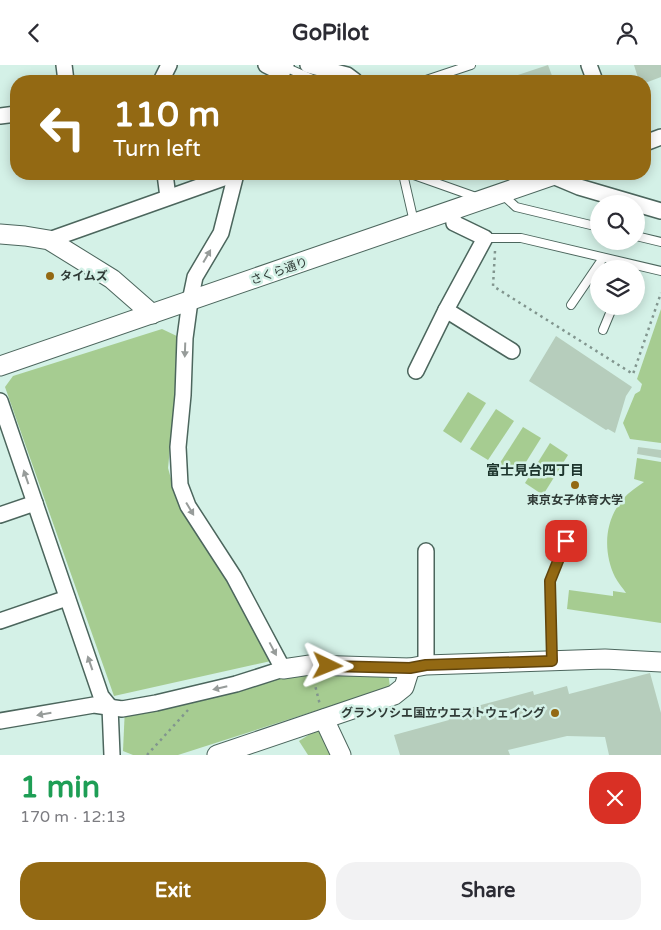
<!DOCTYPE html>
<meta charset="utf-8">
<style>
body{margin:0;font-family:"Varela Round","Noto Sans JP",sans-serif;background:#f2f2f3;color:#2b2b33;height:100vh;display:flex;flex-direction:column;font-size:19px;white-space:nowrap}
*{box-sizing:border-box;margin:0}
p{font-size:16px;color:#7c7c81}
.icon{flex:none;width:28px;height:28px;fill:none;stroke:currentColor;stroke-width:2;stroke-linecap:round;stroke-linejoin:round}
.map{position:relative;height:690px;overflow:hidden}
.side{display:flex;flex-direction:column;background:#fff;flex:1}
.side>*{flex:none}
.banner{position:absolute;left:10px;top:10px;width:641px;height:105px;border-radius:20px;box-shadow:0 2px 12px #0003;background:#936913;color:#fff;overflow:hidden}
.tools{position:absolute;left:590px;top:130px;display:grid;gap:10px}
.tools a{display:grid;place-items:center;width:55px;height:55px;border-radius:50%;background:#fff;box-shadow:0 2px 12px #0003;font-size:25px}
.pin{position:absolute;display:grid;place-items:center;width:42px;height:42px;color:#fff;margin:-21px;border-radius:10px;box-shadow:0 2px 8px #0006}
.me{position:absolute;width:55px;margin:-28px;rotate:92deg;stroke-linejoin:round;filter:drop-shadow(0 0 4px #0008)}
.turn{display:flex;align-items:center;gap:18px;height:105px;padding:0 20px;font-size:22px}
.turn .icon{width:65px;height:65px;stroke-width:2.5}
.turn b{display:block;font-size:35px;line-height:42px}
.round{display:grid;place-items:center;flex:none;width:52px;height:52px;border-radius:20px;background:#f2f2f3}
.headline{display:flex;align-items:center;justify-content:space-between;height:85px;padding:0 20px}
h1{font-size:30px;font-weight:700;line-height:38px;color:#1e9e55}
.button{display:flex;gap:10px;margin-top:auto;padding:10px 20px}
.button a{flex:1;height:58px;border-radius:20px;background:#936913;color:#fff;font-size:20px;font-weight:700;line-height:58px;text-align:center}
.button a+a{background:#f2f2f3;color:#2b2b33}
header{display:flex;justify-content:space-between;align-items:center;height:65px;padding:0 20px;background:#fff;font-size:22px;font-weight:700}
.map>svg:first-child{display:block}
.green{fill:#a6cc91}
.building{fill:#b6cdbc}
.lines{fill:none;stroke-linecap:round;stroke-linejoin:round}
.service-casing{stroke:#4c665d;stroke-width:10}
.minor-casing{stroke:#4c665d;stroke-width:18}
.tertiary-casing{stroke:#4c665d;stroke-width:21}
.path{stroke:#81958e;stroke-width:2.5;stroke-dasharray:2.5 4;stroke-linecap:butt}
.service{stroke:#fff;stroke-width:8}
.minor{stroke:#fff;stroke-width:15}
.tertiary{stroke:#fff;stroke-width:19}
.oneway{fill:#979c9a}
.route-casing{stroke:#60440c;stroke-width:12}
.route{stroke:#936913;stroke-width:9}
.poi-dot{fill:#936913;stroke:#d4f1e7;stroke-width:2}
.labels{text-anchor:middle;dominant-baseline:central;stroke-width:5;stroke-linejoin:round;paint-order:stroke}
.street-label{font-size:12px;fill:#2f3a36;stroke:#d4f1e7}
.poi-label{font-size:12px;font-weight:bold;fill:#2f3a36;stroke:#d4f1e7;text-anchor:start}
.neighbourhood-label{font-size:14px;font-weight:bold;fill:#1d352d;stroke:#d4f1e7}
</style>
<header><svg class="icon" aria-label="back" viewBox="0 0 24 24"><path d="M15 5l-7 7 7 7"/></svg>GoPilot<svg class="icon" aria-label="person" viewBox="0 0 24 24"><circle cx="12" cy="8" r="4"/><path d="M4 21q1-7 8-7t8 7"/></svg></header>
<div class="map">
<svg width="661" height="690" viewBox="0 0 661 690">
<rect width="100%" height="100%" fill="#d4f1e7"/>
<!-- green -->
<g class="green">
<path d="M661,244V378L630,374L623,358L635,329L640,326L642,319L637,314Z"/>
<path d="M162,264L181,273L168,403L176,432L203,474L271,596L114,631L5,322L13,311Z"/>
<path d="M468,327L486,338L461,378L443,366Z"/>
<path d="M496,344L514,356L488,395L470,384Z"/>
<path d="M523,362L541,373L516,413L498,401Z"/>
<path d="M550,378L568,390L543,430L525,418Z"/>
<path d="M637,393L661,397V558L567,544L569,525L613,531V526L626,528C623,523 618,518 615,512C603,487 604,456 623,434C629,427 637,422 644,417L634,414Z"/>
<path d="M388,607L390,622L178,690H133L123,686L125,642L264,611Z"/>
<path d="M326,659L342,690H308L299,676Z"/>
</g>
<!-- building -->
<g class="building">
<path d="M548,0L554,16H500Z"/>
<path d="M634,0H661V12L645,18V16H639Z"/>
<path d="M556,271L632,322L626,331L615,368L608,364L606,365L529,316Z"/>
<path d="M638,382L661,385V393L637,389Z"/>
<path d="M650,608L661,648V690H609L605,672L567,671L508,685L510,690H400L394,670L449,655L447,649L533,626L534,630L567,621L569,629Z"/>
</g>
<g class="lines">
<defs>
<g id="service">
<path d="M285,2L317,16"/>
<path d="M423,16L471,0"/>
<path d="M403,109L414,157"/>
<path d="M411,109L476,132"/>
<path d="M503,130L516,142L599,162"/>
<path d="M636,171L661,177"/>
<path d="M485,173H521L661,206"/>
<path d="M571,240L603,193"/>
<path d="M603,265L613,241"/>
<path d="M552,596L550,516L566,476"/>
</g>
<g id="minor">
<path d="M64,0L66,16"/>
<path d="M266,0L282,8"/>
<path d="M308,0L347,10L355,16"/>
<path d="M589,0L595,16"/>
<path d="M161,16L169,0"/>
<path d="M277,16L286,0"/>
<path d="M0,51L16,49"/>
<path d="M645,78L661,72"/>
<path d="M165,109L168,132"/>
<path d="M548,109L579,122L661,146"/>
<path d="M49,175L235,109"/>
<path d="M446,245L512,286"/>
<path d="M416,306L446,245L485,173L454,158L452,146"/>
<path d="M0,336L101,631L110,642L112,690"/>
<path d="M0,450L35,438"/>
<path d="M0,556L67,533"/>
<path d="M426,600V486"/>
<path d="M0,656L94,640L122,644L156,638L236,619L283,604L234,512L188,441L180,420L178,382L183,330L185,273L190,236L195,212L221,168L236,109"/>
</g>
<g id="tertiary">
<path d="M0,169L25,171L49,175L112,214L152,249"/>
<path d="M0,301L557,109"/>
<path d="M283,604L310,600L410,603L426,600L605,594L661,597"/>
<path d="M324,654L341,690"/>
<path d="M217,690L394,630L404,622L410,603"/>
</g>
</defs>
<!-- service casing -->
<use href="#service" class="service-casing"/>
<!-- minor casing -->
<use href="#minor" class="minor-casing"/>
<!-- tertiary casing -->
<use href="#tertiary" class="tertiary-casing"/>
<!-- path -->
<g class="path">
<path d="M495,186L493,221L633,309L661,228"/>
<path d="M314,616L320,640"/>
<path d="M147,690L188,645"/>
</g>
<!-- service -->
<use href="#service" class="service"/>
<!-- minor -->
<use href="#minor" class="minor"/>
<!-- tertiary -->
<use href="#tertiary" class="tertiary"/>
</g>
<!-- one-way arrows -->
<defs><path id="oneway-solid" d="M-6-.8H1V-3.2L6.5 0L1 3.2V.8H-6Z" transform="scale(1.25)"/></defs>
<g class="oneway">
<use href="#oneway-solid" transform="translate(207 191) rotate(-60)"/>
<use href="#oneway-solid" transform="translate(185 285) rotate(92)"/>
<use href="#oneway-solid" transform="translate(26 412) rotate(-109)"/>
<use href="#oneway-solid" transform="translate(190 444) rotate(59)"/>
<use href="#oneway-solid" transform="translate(273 584) rotate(62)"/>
<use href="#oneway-solid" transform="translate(90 598) rotate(-109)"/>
<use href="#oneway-solid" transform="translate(220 623) rotate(167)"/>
<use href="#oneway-solid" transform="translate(44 649) rotate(170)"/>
</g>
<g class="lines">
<defs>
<path id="route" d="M328,601L410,603L426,600L552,596L550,516L566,476"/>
</defs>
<!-- route casing -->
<use href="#route" class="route-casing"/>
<!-- route -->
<use href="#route" class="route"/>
</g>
<!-- markers -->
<g class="poi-dot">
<circle cx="50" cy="211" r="5"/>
<circle cx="575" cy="420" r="5"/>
<circle cx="555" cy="648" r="5"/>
</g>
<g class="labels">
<!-- street labels -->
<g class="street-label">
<text transform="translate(279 206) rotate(-19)">さくら通り</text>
</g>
<!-- poi labels -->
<g class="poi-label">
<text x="60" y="211">タイムズ</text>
<text x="575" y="435" text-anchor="middle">東京女子体育大学</text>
<text x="545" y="648" text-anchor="end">グランソシエ国立ウエストウェイング</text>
</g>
<!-- neighbourhood labels -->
<g class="neighbourhood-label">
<text x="535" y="405">富士見台四丁目</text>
</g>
</g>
</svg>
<div class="tools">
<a><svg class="icon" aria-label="search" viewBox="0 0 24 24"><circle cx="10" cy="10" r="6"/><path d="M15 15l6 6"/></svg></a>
<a><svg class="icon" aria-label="layers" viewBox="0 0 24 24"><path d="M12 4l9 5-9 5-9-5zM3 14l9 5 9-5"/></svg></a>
</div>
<div class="pin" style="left:566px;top:476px;background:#d93025"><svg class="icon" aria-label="arrive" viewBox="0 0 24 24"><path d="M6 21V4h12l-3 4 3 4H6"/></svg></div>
<svg class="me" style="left:328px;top:601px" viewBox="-20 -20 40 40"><path d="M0-17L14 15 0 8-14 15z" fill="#936913" stroke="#fff" stroke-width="4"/></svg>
<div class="banner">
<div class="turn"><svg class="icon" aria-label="left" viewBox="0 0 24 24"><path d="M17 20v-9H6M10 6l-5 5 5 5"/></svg><div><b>110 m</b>Turn left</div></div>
</div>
</div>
<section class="side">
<div class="headline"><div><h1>1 min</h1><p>170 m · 12:13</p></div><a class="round" style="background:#d93025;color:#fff"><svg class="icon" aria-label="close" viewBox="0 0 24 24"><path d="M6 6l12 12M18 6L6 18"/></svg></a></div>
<div class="button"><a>Exit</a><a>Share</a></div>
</section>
